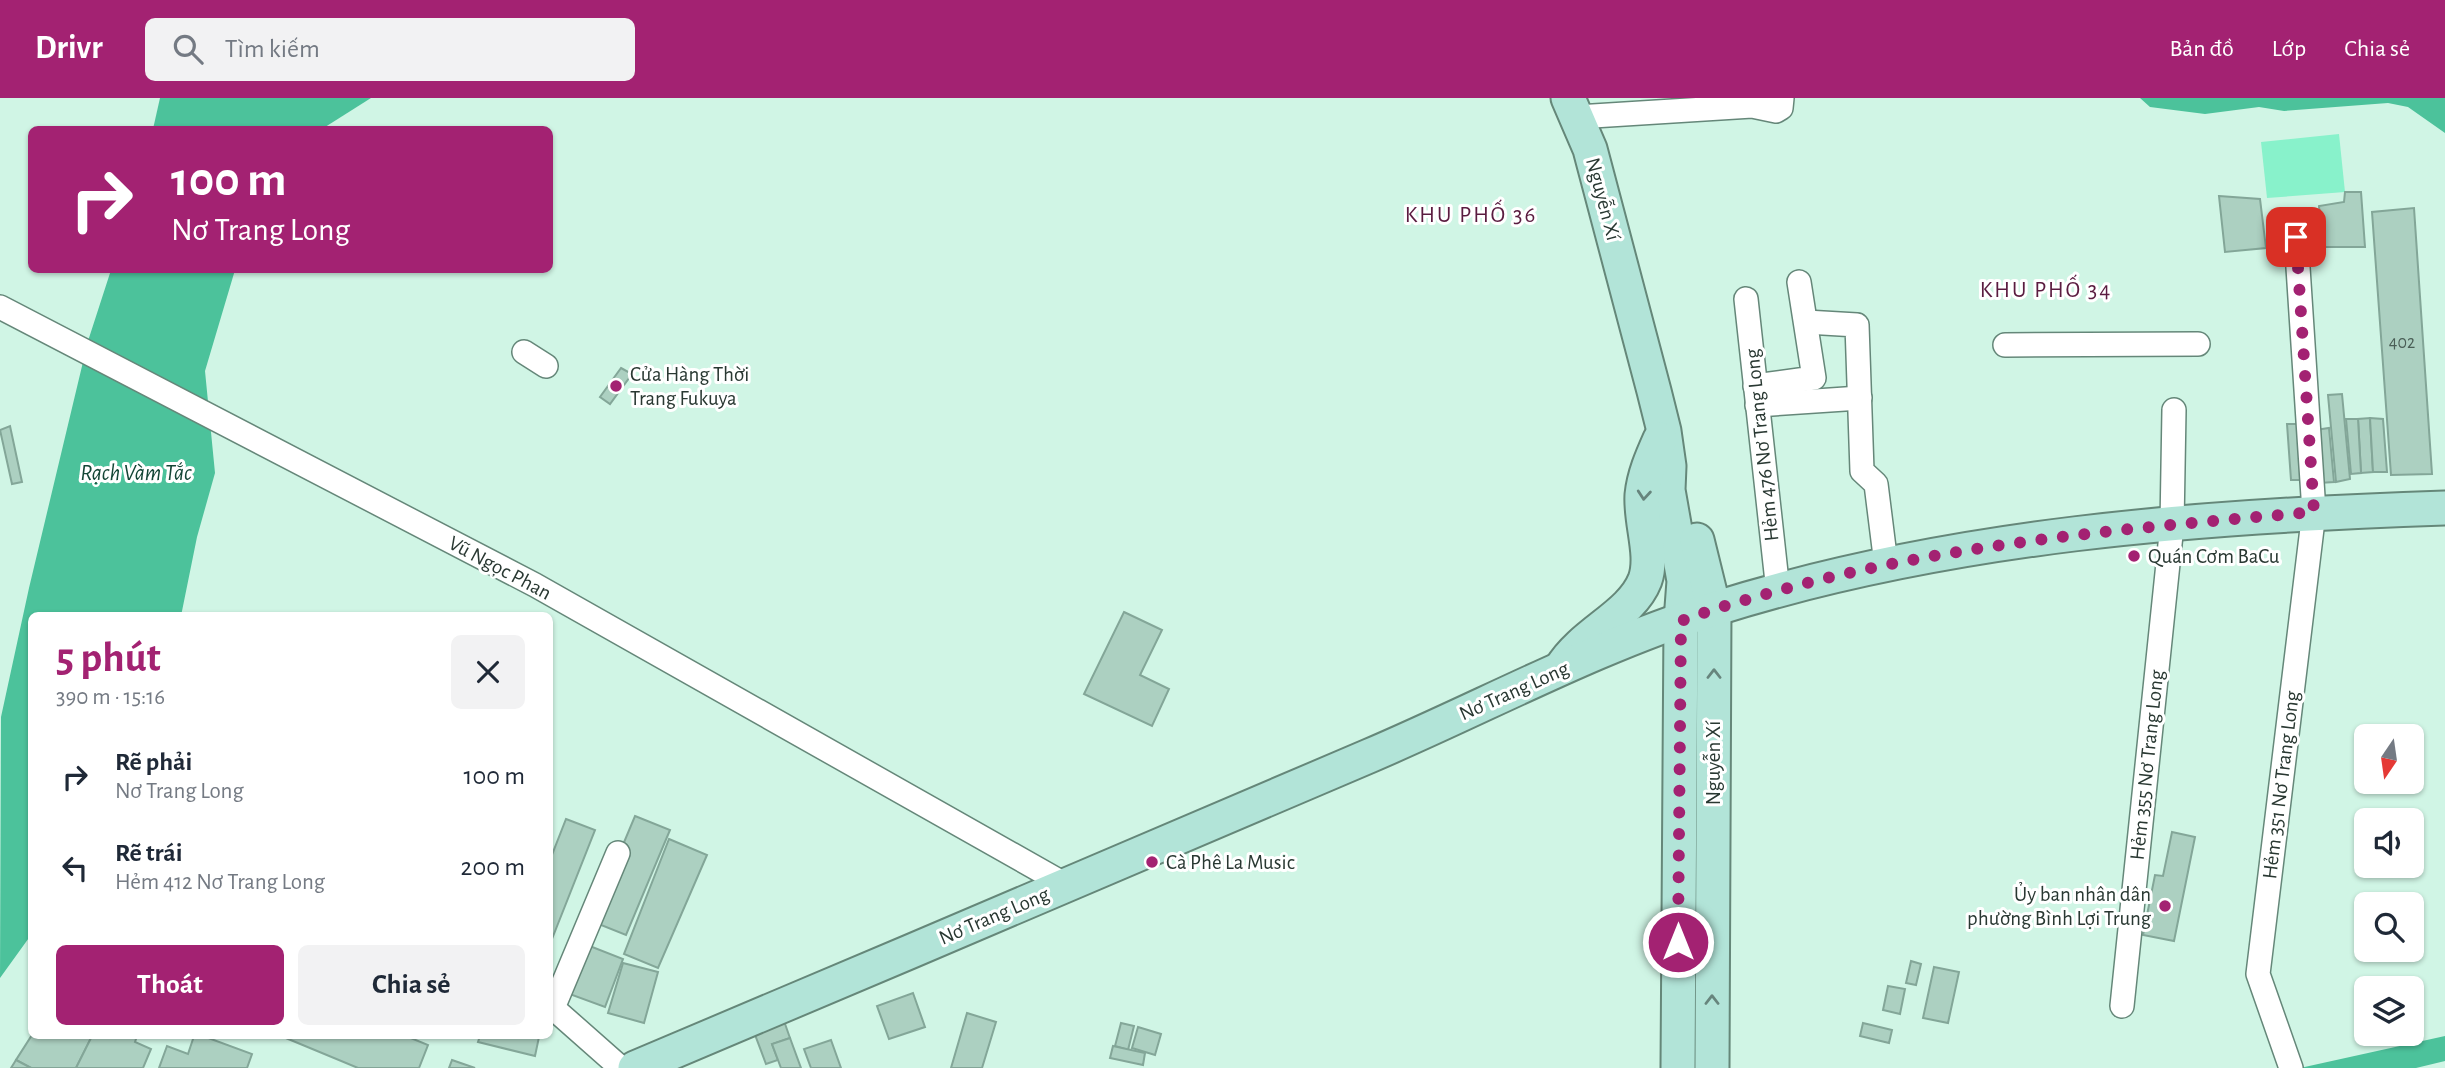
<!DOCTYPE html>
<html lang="vi">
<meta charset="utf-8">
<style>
body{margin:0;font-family:"Alegreya Sans",sans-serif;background:#f2f2f3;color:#1f2937;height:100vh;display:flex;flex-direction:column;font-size:26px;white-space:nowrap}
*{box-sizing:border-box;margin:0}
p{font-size:23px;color:#747a83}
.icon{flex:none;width:38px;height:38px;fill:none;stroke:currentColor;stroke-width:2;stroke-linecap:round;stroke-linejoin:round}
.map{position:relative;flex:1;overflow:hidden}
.sheet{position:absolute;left:28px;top:514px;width:525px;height:427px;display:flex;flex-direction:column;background:#fff;border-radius:10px;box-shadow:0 2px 5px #0004}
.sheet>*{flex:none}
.top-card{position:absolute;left:28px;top:28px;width:525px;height:147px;border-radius:10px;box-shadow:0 2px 5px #0004;background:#a32272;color:#fff;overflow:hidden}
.needle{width:46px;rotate:193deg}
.fabs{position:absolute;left:2354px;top:626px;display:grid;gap:14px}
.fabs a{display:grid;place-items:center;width:70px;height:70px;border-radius:10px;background:#fff;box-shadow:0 2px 5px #0004;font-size:35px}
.pin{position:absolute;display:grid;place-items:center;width:60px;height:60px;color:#fff;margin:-30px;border-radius:14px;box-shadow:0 4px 10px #0006}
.me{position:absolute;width:77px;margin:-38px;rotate:0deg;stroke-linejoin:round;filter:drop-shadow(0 0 5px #0008)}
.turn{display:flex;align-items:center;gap:24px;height:147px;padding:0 28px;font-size:32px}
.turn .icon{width:91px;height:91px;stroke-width:2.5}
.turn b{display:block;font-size:49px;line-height:60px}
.round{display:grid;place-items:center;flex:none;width:74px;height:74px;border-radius:10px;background:#f2f2f3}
.overview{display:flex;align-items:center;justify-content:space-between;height:119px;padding:0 28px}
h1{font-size:42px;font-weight:700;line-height:52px;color:#a32272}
.cta{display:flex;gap:14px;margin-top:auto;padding:14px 28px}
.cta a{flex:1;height:80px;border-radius:10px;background:#a32272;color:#fff;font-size:28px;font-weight:700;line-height:80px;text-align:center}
.cta a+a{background:#f2f2f3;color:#1f2937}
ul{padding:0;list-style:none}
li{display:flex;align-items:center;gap:21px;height:91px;padding:0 28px}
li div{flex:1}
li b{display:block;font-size:26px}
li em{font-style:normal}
header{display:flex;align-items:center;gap:42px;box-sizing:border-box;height:98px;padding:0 35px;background:#a32272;color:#fff}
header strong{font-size:33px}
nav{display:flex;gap:38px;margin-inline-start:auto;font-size:24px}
.search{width:490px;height:63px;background:#f2f2f3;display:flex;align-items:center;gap:18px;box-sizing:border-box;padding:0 24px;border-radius:10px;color:#747a83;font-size:26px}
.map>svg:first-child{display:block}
.green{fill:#88f2cb}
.water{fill:#4cc29b}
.building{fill:#acd0c1;stroke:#83a698;stroke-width:2}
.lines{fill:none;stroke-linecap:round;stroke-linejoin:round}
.street-casing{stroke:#658779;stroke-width:26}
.secondary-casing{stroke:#658779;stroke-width:37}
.street{stroke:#fff;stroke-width:23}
.secondary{stroke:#b2e4d8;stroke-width:33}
.oneway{stroke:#67857d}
.route{stroke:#a32272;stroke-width:12;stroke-dasharray:0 21.6}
.poi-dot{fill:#a32272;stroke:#fff;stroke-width:2.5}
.labels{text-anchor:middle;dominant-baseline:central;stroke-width:6;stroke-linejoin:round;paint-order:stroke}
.number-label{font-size:18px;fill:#4a5e56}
.street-label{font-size:21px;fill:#293832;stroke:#fff}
.poi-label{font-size:21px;fill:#293832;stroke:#fff;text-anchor:start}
.neighbourhood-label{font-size:23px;letter-spacing:2px;fill:#5a1c40;stroke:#fff}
.water-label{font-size:23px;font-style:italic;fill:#144636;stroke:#fff}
</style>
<header>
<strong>Drivr</strong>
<div class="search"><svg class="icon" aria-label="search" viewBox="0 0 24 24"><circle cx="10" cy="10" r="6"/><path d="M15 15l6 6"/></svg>Tìm kiếm</div>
<nav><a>Bản đồ</a><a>Lớp</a><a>Chia sẻ</a></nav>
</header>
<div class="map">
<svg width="2445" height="970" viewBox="0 0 2445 970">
<rect width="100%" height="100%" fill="#d0f5e5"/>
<!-- green -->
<path class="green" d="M2339,36L2345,94L2267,100L2261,44Z"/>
<!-- water -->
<g class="water">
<path d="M160,0H371L322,31H153Z"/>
<path d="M2140,0H2445V35L2408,9L2388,5L2284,13L2259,9L2205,16L2150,9Z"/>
<path d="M111,172H235L205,273L215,375L197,439L181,518H32L31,837L0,880L1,619L29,490L88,243Z"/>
<path d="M2445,938V963L2416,970H2300Z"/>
</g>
<!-- building -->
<g class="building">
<path d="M2345,94H2361L2365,149H2322L2319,108L2344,104Z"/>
<path d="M2219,98L2260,101L2266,150L2225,154Z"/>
<path d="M2414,110L2432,376L2391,377L2372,114Z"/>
<path d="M621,270L632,276L610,306L600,299Z"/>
<path d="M2342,296L2350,381L2336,384L2328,297Z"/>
<path d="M2370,320L2373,374L2361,375L2358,321Z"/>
<path d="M2370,320L2383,321L2387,374H2373Z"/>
<path d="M2346,321H2358L2361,375L2351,376Z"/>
<path d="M2287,326H2298L2302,382H2291Z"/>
<path d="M10,328L22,384L12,386L0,332Z"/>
<path d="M2329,330L2334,384L2319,385L2315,332Z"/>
<path d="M1124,514L1162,532L1140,577L1169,591L1152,628L1084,596Z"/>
<path d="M635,718L670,732L626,837L591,823Z"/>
<path d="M566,721L595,732L550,846V762Z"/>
<path d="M2172,734L2195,739L2174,843L2143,837L2155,777L2163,778Z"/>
<path d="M669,741L707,757L658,870L624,856Z"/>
<path d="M582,845L623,861L605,909L564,894Z"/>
<path d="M1911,863L1921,866L1916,887L1906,885Z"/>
<path d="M623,865L658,874L644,925L608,915Z"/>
<path d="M1934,869L1959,874L1948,925L1923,920Z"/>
<path d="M1888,888L1905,891L1900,916L1883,912Z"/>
<path d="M913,895L925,929L889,941L877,908Z"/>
<path d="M967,915L996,924L982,970H951Z"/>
<path d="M784,923L790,940L772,946L778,962L766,966L754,934Z"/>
<path d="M1121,925L1134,928L1128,952L1115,948Z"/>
<path d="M1863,925L1892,932L1889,945L1860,938Z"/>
<path d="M1138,929L1161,936L1155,957L1132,950Z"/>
<path d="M32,937V938H92L76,970H31L16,962Z"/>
<path d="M92,938H137L135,944L151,951L143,970H76Z"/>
<path d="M194,938H203L252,956L247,970H159L167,948L188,956Z"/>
<path d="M281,938H406L428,947L419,970H358Z"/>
<path d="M480,938H535L539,939L535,958L478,944Z"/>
<path d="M790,940L801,970H781L772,946Z"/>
<path d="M831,942L841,970H811L804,951Z"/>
<path d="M1113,948L1145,955L1143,967L1110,960Z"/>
<path d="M16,962L31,970H11Z"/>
<path d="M452,962L475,970H449Z"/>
</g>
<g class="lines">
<defs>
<g id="street">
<path d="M1577,19L1752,8L1776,13L1781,10L1782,0"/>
<path d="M1746,201L1778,493"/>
<path d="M0,209L535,487L1066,787"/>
<path d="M1806,224L1857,227L1862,373L1876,386L1886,466"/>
<path d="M2005,247L2198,246"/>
<path d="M524,254L546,268"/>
<path d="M1755,288L1814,280L1799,184"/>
<path d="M1757,307L1860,300"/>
<path d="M618,755L553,910L621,970"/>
<path d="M2122,908L2172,427L2174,312"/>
<path d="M2291,970L2258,876L2314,414L2296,139"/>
</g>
<g id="secondary">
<path d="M1568,0L1590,51L1654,293L1664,333L1669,368L1668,392L1684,483L1681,523L1678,970"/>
<path d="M1697,442L1714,511L1712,970"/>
<path d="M1561,570C1583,534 1631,518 1645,482C1654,457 1640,424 1642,397C1644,377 1652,359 1660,341"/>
<path d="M635,970C880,867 1125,762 1369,658C1484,609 1595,548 1714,511C1949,437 2200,418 2445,410"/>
</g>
</defs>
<!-- street casing -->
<use href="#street" class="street-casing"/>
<!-- secondary casing -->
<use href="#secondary" class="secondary-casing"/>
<!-- street -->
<use href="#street" class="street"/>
<!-- secondary -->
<use href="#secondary" class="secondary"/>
</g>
<!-- one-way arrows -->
<defs><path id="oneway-chevron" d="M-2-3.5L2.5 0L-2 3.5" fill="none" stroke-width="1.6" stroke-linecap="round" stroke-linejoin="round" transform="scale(1.75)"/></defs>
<g class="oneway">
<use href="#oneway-chevron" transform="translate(1644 397) rotate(95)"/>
<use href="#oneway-chevron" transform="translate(1714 576) rotate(-90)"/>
<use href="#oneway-chevron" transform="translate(1712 902) rotate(-90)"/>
</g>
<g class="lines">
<!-- route -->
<path class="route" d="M1678,844L1681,523C1721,508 1762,497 1803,486C1971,443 2142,429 2314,414L2296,139"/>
</g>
<!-- markers -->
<g class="poi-dot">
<circle cx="616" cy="288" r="7"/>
<circle cx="2134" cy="458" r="7"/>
<circle cx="1152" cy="764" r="7"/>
<circle cx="2165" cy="808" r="7"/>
</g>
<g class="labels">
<!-- number labels -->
<g class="number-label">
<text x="2402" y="245">402</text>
</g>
<!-- street labels -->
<g class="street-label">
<text transform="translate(1603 101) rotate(75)">Nguyễn Xí</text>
<text transform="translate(1762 347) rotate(-96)">Hẻm 476 Nơ Trang Long</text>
<text transform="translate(500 470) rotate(28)">Vũ Ngọc Phan</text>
<text transform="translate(1514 593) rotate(-24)">Nơ Trang Long</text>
<text transform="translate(1713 665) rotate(-90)">Nguyễn Xí</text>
<text transform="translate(2147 667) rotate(-84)">Hẻm 355 Nơ Trang Long</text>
<text transform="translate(2281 687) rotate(-83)">Hẻm 351 Nơ Trang Long</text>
<text transform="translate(994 818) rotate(-23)">Nơ Trang Long</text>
</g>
<!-- poi labels -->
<g class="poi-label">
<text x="630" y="276">Cửa Hàng Thời<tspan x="630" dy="24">Trang Fukuya</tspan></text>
<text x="2148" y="458">Quán Cơm BaCu</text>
<text x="1166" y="764">Cà Phê La Music</text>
<text x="2151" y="796" text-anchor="end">Ủy ban nhân dân<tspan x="2151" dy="24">phường Bình Lợi Trung</tspan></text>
</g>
<!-- neighbourhood labels -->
<g class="neighbourhood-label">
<text x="1471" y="117">KHU PHỐ 36</text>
<text x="2046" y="192">KHU PHỐ 34</text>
</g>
<!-- water labels -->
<g class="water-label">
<text x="136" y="375">Rạch Vàm Tắc</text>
</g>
</g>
</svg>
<div class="fabs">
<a><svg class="needle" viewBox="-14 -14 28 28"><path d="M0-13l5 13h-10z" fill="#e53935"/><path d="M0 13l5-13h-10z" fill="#747a83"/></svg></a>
<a><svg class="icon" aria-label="sound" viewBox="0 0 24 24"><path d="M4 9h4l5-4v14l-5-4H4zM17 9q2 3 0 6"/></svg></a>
<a><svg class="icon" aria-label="search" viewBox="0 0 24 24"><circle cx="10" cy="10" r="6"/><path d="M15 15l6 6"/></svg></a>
<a><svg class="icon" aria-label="layers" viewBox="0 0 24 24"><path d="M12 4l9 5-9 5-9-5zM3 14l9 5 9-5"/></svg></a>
</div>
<div class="pin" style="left:2296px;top:139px;background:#d93025"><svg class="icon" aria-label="arrive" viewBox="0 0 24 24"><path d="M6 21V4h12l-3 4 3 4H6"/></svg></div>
<svg class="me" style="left:1678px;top:844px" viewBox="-20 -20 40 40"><circle r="17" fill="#a32272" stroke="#fff" stroke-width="3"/><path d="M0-11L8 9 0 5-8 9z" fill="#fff"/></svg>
<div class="top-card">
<div class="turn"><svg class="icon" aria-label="right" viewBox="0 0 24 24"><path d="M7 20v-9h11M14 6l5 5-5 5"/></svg><div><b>100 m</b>Nơ Trang Long</div></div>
</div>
<section class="sheet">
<div class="overview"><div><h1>5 phút</h1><p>390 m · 15:16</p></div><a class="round"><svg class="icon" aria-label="close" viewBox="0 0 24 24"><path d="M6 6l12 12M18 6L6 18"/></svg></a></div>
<ul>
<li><svg class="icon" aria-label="right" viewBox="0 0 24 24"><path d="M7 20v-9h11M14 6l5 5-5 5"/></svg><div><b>Rẽ phải</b><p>Nơ Trang Long</p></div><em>100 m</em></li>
<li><svg class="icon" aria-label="left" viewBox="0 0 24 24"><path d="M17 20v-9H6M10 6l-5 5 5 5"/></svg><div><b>Rẽ trái</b><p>Hẻm 412 Nơ Trang Long</p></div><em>200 m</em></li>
</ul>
<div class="cta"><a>Thoát</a><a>Chia sẻ</a></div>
</section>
</div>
